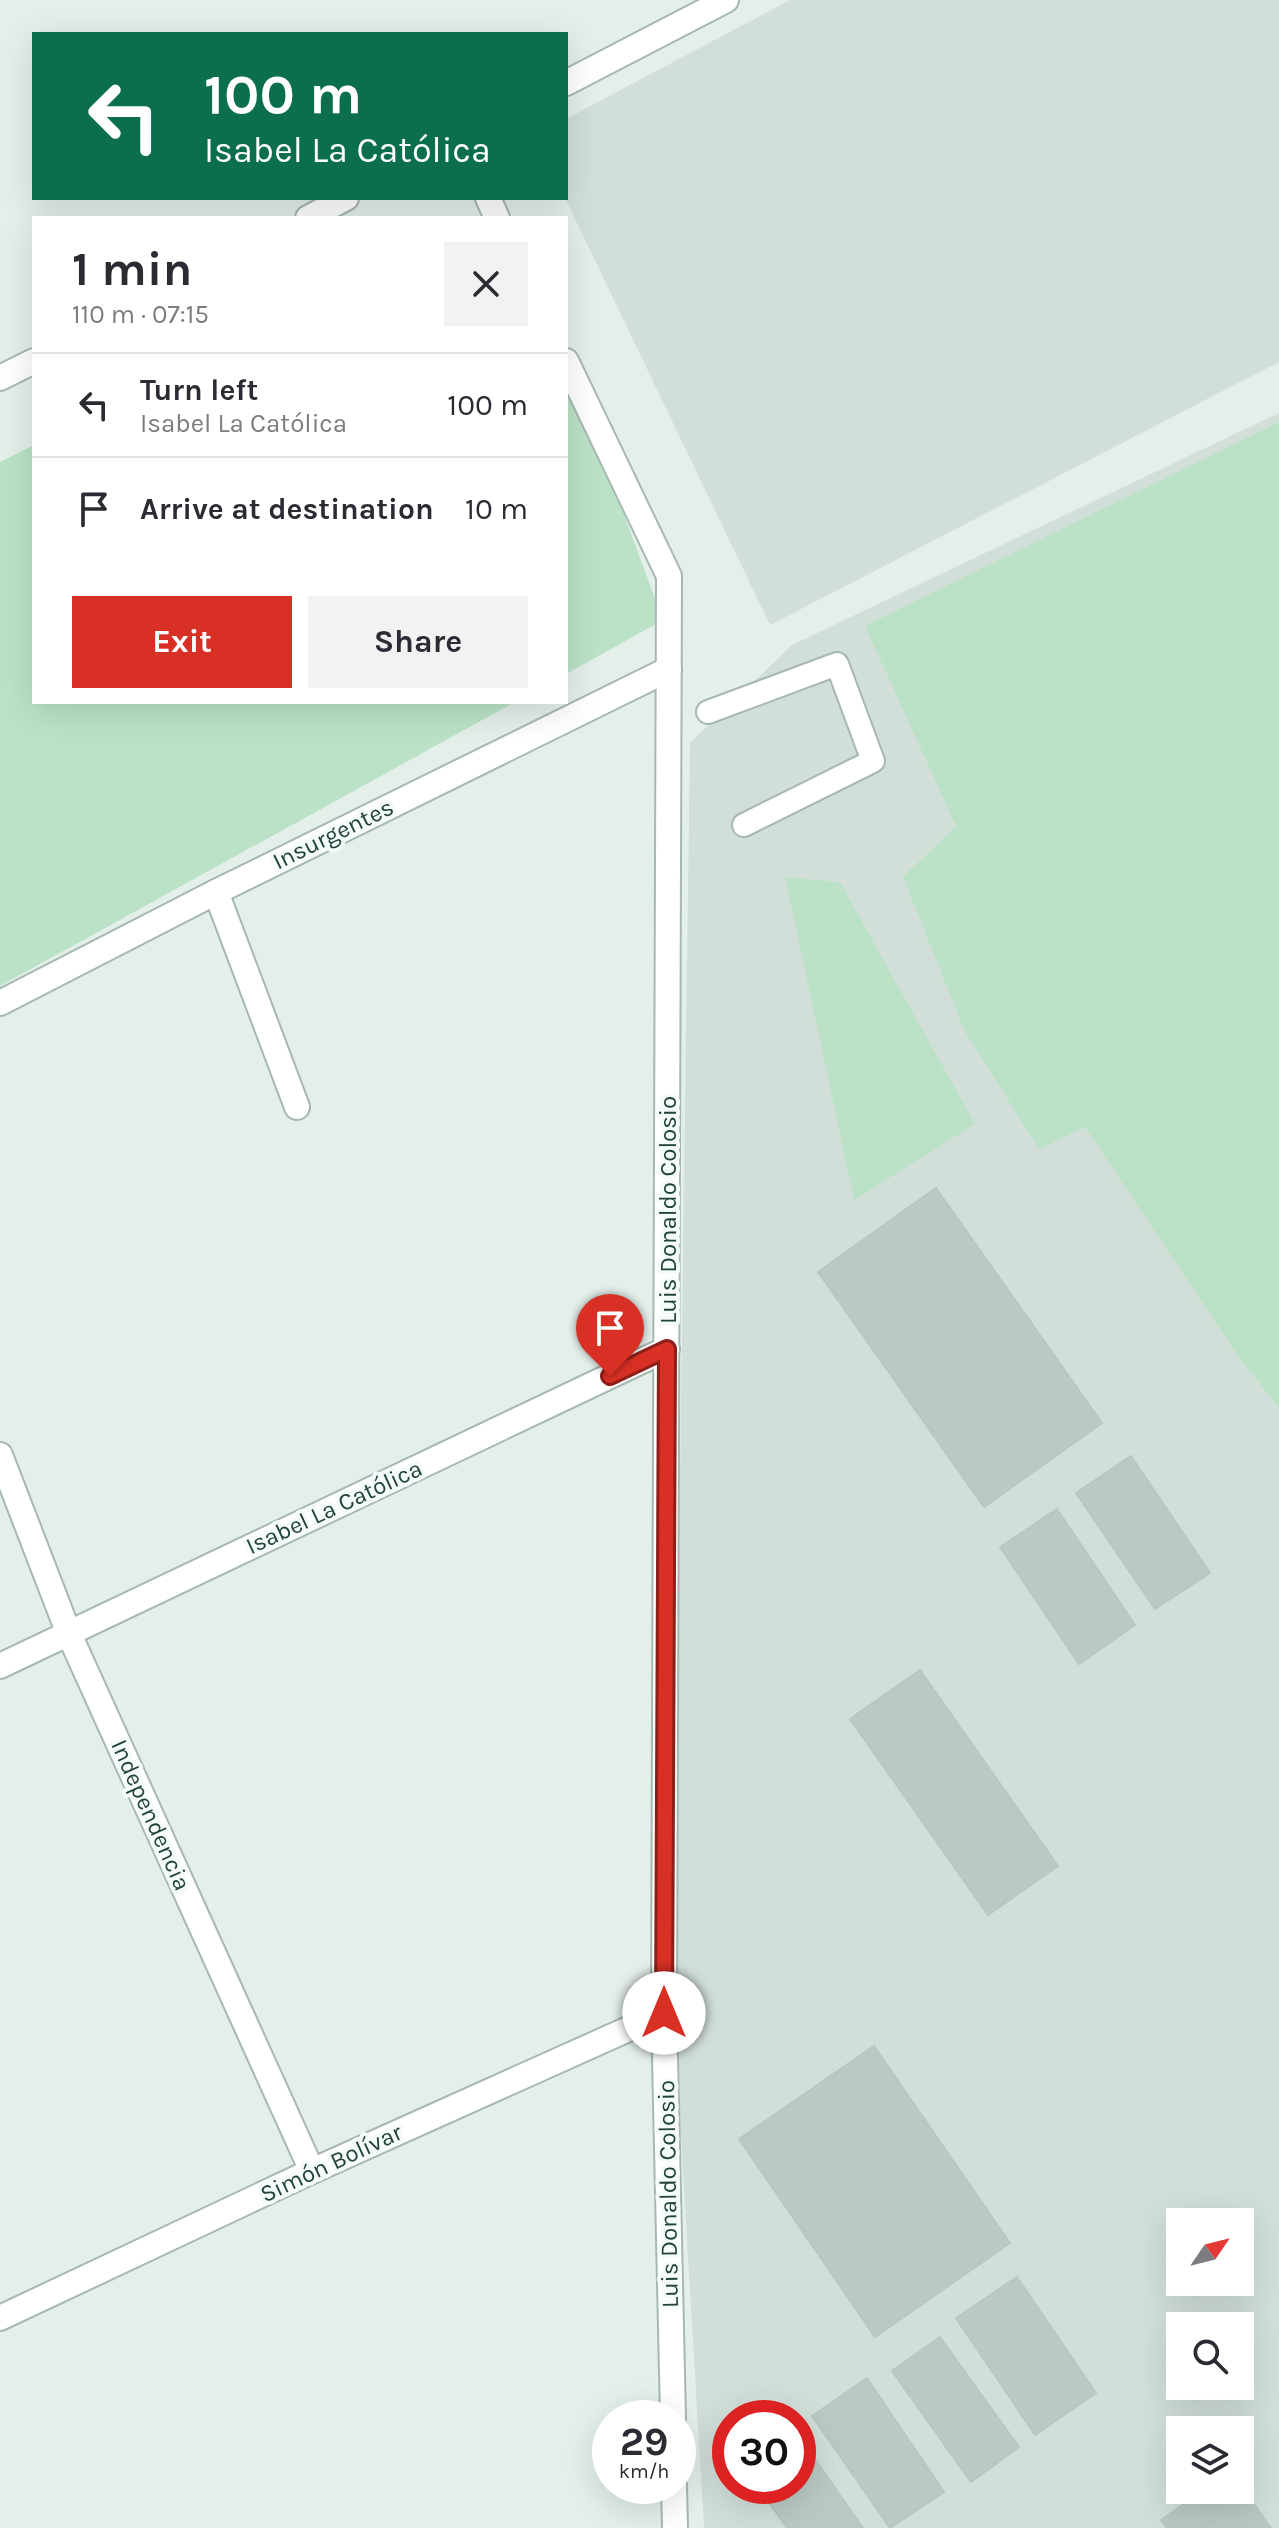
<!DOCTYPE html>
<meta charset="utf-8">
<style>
body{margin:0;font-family:Karla,sans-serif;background:#f2f2f3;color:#2b2b33;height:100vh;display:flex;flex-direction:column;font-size:30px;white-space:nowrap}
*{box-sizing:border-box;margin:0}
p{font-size:26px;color:#7c7c81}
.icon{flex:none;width:44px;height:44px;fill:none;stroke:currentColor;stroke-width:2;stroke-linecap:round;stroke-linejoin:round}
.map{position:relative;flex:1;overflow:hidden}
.sheet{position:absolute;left:32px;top:216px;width:536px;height:488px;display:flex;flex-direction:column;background:#fff;border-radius:0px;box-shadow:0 8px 32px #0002}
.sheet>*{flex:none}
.banner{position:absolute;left:32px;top:32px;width:536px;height:168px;border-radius:0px;box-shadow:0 8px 32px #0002;background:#0b6e4f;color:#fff;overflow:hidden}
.needle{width:52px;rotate:55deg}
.fabs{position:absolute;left:1166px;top:2208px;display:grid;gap:16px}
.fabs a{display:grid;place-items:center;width:88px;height:88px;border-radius:0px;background:#fff;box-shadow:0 8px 32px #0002;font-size:40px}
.speed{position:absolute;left:592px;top:2400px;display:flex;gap:16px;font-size:40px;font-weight:700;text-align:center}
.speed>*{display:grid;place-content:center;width:104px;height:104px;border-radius:50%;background:#fff;box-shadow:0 8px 32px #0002;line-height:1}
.speed small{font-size:20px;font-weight:400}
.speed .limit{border:12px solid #d22;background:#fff;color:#111}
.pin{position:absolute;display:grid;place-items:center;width:68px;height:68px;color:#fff;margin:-82px -34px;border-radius:50% 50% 50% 0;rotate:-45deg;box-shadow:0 0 8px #0007}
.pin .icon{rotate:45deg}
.me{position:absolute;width:88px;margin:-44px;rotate:0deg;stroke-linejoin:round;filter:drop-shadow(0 0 6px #0008)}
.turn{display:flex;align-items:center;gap:28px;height:168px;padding:0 40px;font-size:36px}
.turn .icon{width:104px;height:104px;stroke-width:2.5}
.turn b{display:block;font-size:56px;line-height:68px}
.round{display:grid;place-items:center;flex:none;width:84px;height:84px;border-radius:0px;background:#f2f2f3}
.overview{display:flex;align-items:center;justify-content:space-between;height:136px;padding:0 40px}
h1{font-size:48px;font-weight:700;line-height:60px}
.button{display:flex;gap:16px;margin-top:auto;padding:16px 40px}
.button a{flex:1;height:92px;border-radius:0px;background:#d93025;color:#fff;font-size:32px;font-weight:700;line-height:92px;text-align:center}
.button a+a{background:#f2f2f3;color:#2b2b33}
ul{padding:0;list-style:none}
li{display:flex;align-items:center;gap:24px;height:104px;padding:0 40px;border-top:2px solid #e1e1e2}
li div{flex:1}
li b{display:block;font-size:30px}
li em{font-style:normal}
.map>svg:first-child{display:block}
.built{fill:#d2dfd9;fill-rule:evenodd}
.green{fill:#bbe2c6}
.building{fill:#b9cac3;stroke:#b5c9c2;stroke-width:2}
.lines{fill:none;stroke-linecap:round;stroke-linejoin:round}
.lane-casing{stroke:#a6b8b2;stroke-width:26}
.street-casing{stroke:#a6b8b2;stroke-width:28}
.lane{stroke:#fff;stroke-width:22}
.street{stroke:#fff;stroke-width:24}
.route-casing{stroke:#8d1f18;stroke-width:20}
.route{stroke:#d93025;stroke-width:14}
.labels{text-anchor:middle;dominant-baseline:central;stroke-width:8;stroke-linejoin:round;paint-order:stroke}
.street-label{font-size:24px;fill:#21433b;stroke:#f5fbf8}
</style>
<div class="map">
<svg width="1279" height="2528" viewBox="0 0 1279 2528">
<rect width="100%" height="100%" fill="#e4efea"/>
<!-- built -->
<g class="built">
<path d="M790,0H1279V362L770,625L565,198L566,119Z"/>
<path d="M1279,413V2528H704L673,2001L690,743L792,645ZM1180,2222H1240V2282H1180ZM1180,2326H1240V2386H1180ZM730,2418H798V2486H730ZM1180,2430H1240V2490H1180Z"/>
</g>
<!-- green -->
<g class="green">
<path d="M566,358L663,620L566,674Z"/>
<path d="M1279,422V1408L1236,1353L1085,1127L1039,1149L964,1030L903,877L956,826L865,626Z"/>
<path d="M34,445V702H515L0,986V462Z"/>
<path d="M785,877L840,882L975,1124L854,1200Z"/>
</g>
<!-- building -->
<g class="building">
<path d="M936,1188L1102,1423L984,1507L818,1272Z"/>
<path d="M1131,1456L1210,1573L1155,1609L1076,1493Z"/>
<path d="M1057,1509L1135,1625L1079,1664L1000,1547Z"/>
<path d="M920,1670L1058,1866L988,1915L850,1719Z"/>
<path d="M874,2046L1010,2243L875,2337L739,2139Z"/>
<path d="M1017,2277L1096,2393L1035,2435L956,2318Z"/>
<path d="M940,2337L1019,2447L971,2482L892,2371Z"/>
<path d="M867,2378L944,2492L890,2528L812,2416Z"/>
<path d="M798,2435L863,2528H787L757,2486H798Z"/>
<path d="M1240,2484L1271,2528H1167L1161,2520L1204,2490H1240Z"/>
</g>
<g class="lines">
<defs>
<path id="lane" d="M708,712L837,664L873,761L744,825"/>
<g id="street">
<path d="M566,83L726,0"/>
<path d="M488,198L497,218"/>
<path d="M308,218L346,198"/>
<path d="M566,361L669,576L664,2013L673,2418"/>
<path d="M0,378L34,361"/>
<path d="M216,892L297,1107"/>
<path d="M0,1003L216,892L669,669"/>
<path d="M0,1455L69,1634L312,2171"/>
<path d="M0,1666L667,1349"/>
<path d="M0,2318L312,2171L664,2013"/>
<path d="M674,2486L675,2528"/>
</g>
</defs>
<!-- lane casing -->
<use href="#lane" class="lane-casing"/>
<!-- street casing -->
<use href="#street" class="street-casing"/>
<!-- lane -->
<use href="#lane" class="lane"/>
<!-- street -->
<use href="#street" class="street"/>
</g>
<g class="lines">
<defs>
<path id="route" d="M610,1376L667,1349L664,2013"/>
</defs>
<!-- route casing -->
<use href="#route" class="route-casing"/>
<!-- route -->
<use href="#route" class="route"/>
</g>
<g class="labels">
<!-- street labels -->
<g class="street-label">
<text transform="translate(333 834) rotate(-26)">Insurgentes</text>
<text transform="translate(668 1210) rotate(-90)">Luis Donaldo Colosio</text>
<text transform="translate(334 1507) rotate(-25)">Isabel La Católica</text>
<text transform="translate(151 1815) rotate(66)">Independencia</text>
<text transform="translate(331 2163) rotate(-25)">Simón Bolívar</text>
<text transform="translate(668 2194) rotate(-91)">Luis Donaldo Colosio</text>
</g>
</g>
</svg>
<div class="fabs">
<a><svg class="needle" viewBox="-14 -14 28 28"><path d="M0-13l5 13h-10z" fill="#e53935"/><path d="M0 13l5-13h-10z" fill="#7c7c81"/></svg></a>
<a><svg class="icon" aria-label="search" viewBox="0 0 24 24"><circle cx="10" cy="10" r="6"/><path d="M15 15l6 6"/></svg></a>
<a><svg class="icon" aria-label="layers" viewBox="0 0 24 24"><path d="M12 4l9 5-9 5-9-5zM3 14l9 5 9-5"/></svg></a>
</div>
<div class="speed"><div>29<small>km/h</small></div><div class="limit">30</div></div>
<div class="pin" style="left:610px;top:1376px;background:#d93025"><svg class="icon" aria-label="arrive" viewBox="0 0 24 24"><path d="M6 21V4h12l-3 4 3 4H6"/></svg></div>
<svg class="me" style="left:664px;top:2013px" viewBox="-20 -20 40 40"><circle r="19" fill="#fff"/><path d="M0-13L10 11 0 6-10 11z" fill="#d93025"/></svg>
<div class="banner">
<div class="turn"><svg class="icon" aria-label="left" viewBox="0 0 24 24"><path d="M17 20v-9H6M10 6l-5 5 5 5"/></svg><div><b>100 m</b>Isabel La Católica</div></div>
</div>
<section class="sheet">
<div class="overview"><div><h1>1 min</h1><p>110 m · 07:15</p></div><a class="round"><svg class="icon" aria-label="close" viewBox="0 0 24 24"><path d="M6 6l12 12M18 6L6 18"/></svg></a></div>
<ul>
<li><svg class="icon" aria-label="left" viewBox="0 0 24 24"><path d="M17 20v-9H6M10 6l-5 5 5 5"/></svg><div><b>Turn left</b><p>Isabel La Católica</p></div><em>100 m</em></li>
<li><svg class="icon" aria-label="arrive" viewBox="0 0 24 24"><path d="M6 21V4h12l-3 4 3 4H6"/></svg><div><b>Arrive at destination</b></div><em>10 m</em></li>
</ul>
<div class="button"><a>Exit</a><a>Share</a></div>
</section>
</div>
